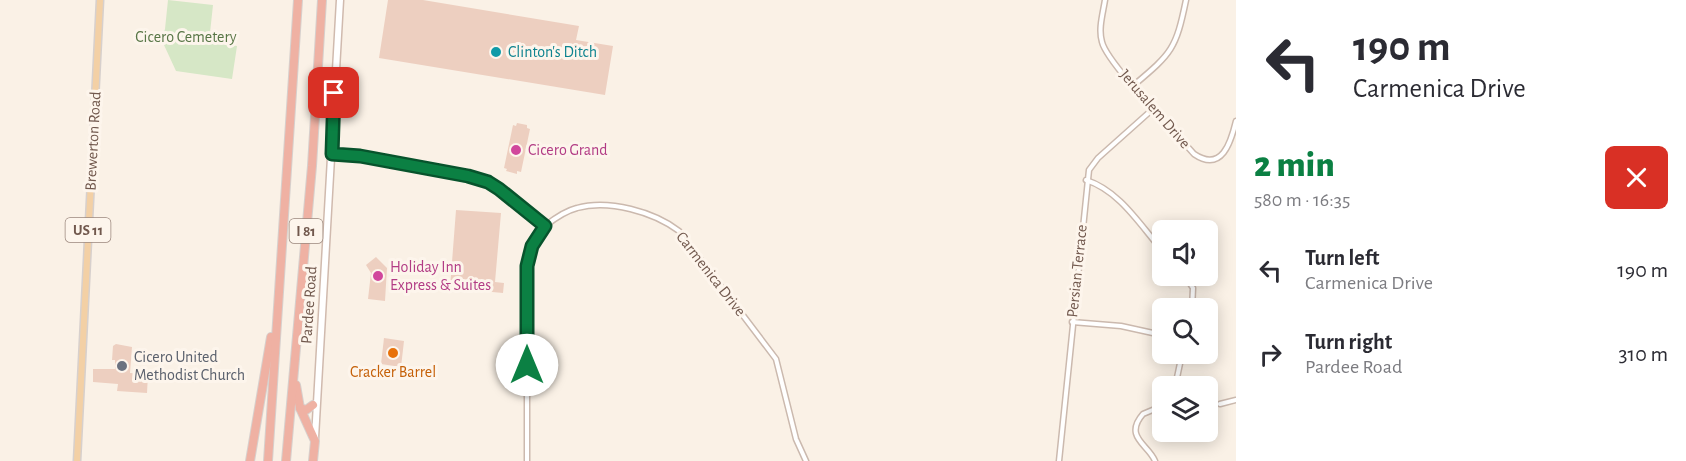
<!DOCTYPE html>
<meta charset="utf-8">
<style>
body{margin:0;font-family:"Alegreya Sans",sans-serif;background:#f7f7f7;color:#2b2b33;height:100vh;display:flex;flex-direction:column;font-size:22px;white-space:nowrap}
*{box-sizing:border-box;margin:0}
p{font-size:20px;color:#7c7c81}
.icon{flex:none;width:33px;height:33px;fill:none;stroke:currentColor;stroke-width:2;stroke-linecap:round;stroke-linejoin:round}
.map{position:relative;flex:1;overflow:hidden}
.panel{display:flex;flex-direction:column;background:#fff;width:450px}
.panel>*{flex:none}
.top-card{background:#fff;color:#2b2b33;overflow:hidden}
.tools{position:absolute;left:1152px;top:220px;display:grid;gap:12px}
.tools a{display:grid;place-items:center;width:66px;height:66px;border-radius:9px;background:#fff;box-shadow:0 3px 15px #0003;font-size:30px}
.pin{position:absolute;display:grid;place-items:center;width:51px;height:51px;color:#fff;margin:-26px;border-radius:12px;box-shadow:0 3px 9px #0006}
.me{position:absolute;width:66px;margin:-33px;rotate:0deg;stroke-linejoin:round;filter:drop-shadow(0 0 4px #0008)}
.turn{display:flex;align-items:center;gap:21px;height:126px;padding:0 18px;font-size:27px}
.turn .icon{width:78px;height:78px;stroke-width:2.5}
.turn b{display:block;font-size:42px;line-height:51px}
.round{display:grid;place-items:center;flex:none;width:63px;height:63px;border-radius:9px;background:#f7f7f7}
.overview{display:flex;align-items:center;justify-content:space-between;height:102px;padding:0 18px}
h1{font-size:36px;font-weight:800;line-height:45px;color:#0b8043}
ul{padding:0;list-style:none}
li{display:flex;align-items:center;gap:18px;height:84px;padding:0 18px}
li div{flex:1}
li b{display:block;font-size:22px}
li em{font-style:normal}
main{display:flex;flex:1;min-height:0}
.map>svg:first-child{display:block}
.green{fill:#d6e7c6}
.building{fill:#edcfc0}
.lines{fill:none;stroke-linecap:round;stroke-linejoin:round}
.street-casing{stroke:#cbb9ae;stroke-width:7}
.secondary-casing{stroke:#d0baae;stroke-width:9}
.primary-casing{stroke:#d7d0cd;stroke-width:9}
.highway-casing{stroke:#d7d0cd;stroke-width:10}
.street{stroke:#fff;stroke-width:4}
.secondary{stroke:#fff;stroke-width:6}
.primary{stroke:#f3d0a5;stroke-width:6}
.highway{stroke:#efb1a3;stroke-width:8}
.route-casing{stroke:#07532c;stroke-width:15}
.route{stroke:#0b8043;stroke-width:10}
.culture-dot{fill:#0f9aa8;stroke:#fdf5ec;stroke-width:2}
.hotel-dot{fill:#d1479c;stroke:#fdf5ec;stroke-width:2}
.food-dot{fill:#e8710a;stroke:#fdf5ec;stroke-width:2}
.worship-dot{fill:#6b7280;stroke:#fdf5ec;stroke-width:2}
.labels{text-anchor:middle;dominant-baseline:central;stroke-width:6;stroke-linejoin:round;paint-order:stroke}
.shield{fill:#fdf5ec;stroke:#9b877d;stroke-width:1.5}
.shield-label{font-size:15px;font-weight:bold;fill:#71584d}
.park-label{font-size:16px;fill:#587646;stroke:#fdf5ec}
.culture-label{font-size:16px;fill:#0d838f;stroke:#fdf5ec;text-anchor:start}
.street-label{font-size:16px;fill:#71584d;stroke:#fdf5ec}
.hotel-label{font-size:16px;fill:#b23c85;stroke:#fdf5ec;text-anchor:start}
.worship-label{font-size:16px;fill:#5b616d;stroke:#fdf5ec;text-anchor:start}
.food-label{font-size:16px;fill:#c56008;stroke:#fdf5ec}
</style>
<main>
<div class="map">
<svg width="1236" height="461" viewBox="0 0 1236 461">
<rect width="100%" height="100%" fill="#faf1e6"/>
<!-- green -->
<path class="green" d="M168,0L213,5L209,42L237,46L232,79L176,71L164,45L161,43L165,29Z"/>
<!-- building -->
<g class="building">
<path d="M388,0H423L579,26L576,40L613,46L605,95L379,58Z"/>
<path d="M517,123L527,125V128L530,129L521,172L517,171V174L506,171L507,169L504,168L513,125L516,126Z"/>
<path d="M456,210L501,213L495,282L504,283L503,293L450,288Z"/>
<path d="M376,257L387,268L385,301L368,299L371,273L366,265Z"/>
<path d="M384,338L404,341L401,367L381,364Z"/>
<path d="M116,344L132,347L130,373L148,374L147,393L117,391L118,384L93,382V369H115V360H112L113,346Z"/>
</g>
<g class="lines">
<defs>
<g id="street">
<path d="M1105,0C1103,13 1098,29 1102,42C1107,63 1175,132 1194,154C1222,173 1231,142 1236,121"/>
<path d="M1134,85C1172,53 1176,49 1186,0"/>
<path d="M331,154L360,156L468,176L487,182L499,189L545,226C555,218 565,211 577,208C609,199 654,212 679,231L776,359L796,439L806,461"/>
<path d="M1086,180C1120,191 1140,225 1162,250"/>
<path d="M1185,276L1193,288L1192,309"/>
<path d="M1072,322L1121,326L1162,335"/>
<path d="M1175,387L1182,354"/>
<path d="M1220,404L1236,400"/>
<path d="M527,461V265L532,246L545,226"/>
<path d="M1059,461L1089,170L1098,158L1154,108"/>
<path d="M1155,461C1149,445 1123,437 1143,414L1162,406"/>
</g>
<path id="secondary" d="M315,438L340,0"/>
<path id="primary" d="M77,461L100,0"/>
<g id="highway">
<path d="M296,385L300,408L315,441L313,461"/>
<path d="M300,408L306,410L313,405"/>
<path d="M250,461L271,337"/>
<path d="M268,461L298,0"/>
<path d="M286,461L312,166L322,0"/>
</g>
</defs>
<!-- street casing -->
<use href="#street" class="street-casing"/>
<!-- secondary casing -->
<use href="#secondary" class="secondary-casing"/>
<!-- primary casing -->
<use href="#primary" class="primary-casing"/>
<!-- highway casing -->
<use href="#highway" class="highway-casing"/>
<!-- street -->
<use href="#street" class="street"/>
<!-- secondary -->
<use href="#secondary" class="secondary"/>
<!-- primary -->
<use href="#primary" class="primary"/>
<!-- highway -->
<use href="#highway" class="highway"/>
</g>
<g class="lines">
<defs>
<path id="route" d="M334,93L332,154L360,156L468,176L488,182L499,189L545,226L532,246L527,266V365"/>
</defs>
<!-- route casing -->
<use href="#route" class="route-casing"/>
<!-- route -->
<use href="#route" class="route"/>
</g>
<!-- markers -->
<circle class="culture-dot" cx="496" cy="52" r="6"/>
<g class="hotel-dot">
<circle cx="516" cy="150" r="6"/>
<circle cx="378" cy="276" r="6"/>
</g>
<circle class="food-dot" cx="393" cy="353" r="6"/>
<circle class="worship-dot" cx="122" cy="366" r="6"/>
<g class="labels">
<!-- shield labels -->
<g class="shield">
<rect x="65.5" y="218" width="45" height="24" rx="4.5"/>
<rect x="289.5" y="219" width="33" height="24" rx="4.5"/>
</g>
<g class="shield-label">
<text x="88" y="230">US 11</text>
<text x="306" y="231">I 81</text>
</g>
<!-- park labels -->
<g class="park-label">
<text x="186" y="37">Cicero Cemetery</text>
</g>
<!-- culture labels -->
<g class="culture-label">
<text x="508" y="52">Clinton's Ditch</text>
</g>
<!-- street labels -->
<g class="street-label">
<text transform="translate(1155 109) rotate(49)">Jerusalem Drive</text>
<text transform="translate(93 141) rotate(-87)">Brewerton Road</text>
<text transform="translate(1077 271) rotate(-84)">Persian Terrace</text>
<text transform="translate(711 274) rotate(52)">Carmenica Drive</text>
<text transform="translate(309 305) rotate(-86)">Pardee Road</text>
</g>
<!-- hotel labels -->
<g class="hotel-label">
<text x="528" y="150">Cicero Grand</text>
<text x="390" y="267">Holiday Inn<tspan x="390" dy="18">Express &amp; Suites</tspan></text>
</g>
<!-- worship labels -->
<g class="worship-label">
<text x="134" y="357">Cicero United<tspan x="134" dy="18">Methodist Church</tspan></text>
</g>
<!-- food labels -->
<g class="food-label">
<text x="393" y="372">Cracker Barrel</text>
</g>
</g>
</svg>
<div class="tools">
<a><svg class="icon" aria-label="sound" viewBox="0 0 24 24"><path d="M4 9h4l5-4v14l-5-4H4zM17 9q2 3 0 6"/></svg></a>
<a><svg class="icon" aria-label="search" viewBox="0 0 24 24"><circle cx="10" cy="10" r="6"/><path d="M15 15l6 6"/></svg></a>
<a><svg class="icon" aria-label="layers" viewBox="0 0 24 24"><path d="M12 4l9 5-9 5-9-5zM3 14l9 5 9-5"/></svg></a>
</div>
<div class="pin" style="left:334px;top:93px;background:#d93025"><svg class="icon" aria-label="arrive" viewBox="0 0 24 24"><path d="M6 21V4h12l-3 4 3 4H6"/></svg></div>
<svg class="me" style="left:527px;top:365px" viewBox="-20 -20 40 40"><circle r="19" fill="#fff"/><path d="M0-13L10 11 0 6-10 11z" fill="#0b8043"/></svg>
</div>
<section class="panel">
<div class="top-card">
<div class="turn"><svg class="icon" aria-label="left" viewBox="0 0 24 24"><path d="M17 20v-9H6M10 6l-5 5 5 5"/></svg><div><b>190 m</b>Carmenica Drive</div></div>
</div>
<div class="overview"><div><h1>2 min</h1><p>580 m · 16:35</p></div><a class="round" style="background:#d93025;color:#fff"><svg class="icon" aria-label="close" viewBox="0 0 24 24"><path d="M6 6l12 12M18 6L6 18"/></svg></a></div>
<ul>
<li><svg class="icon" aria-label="left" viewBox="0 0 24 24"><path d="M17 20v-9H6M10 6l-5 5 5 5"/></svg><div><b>Turn left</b><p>Carmenica Drive</p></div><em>190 m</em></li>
<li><svg class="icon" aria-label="right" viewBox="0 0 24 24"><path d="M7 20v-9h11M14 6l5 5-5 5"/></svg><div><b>Turn right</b><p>Pardee Road</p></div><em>310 m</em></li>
</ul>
</section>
</main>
